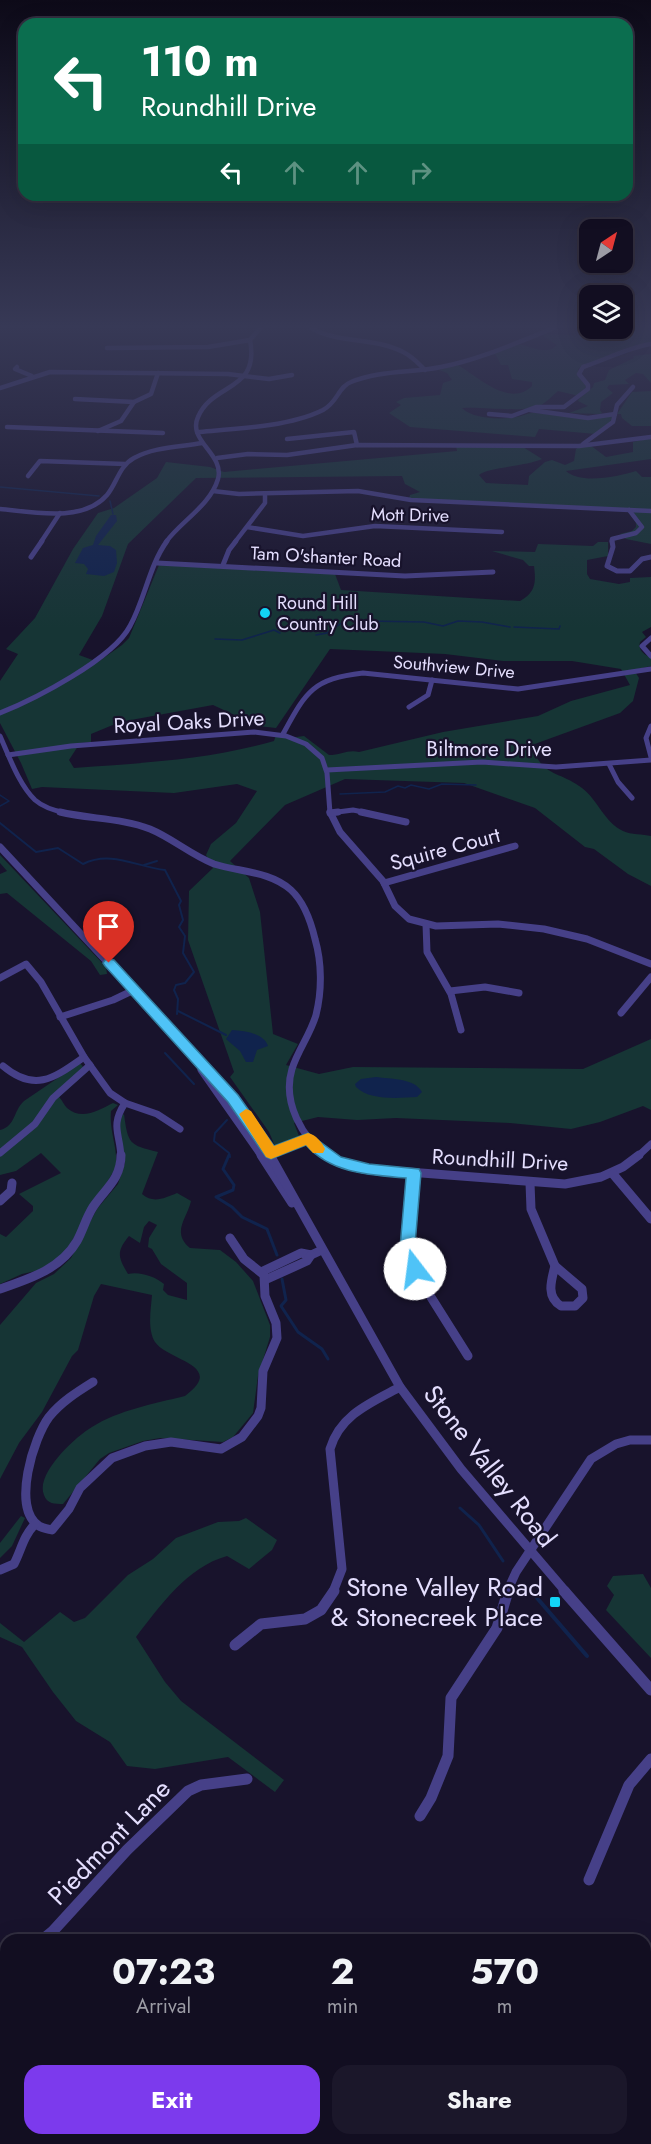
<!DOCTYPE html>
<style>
body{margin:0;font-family:Jost,sans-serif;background:#1b172a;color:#f1f3f6;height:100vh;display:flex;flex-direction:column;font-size:22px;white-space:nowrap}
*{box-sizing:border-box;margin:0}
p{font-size:20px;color:#9c9ca5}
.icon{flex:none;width:33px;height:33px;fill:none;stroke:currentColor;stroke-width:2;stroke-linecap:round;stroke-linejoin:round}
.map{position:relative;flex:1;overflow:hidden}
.details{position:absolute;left:0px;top:1934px;width:651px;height:212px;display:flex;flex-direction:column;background:#120e21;border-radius:18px 18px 0 0;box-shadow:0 6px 24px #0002,0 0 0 2px #312e3f}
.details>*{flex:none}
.hud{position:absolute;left:18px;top:18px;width:615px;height:183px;border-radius:18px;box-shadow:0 6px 24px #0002,0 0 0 2px #312e3f;background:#0b6e4f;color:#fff;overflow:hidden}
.needle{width:39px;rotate:36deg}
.controls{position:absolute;left:579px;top:219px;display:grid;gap:12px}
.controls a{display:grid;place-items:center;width:54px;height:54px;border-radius:12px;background:#120e21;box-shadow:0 6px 24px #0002,0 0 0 2px #312e3f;font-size:30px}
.pin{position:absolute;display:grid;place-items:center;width:51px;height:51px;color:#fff;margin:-62px -26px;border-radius:50% 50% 50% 0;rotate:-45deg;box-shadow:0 0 6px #0007}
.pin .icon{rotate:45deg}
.me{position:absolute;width:66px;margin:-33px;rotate:345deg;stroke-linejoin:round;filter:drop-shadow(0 0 4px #0008)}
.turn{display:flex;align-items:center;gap:21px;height:126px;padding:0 24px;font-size:27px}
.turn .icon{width:78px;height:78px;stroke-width:2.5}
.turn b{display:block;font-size:42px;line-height:51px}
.lanes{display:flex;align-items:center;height:57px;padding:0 24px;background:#0003;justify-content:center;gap:30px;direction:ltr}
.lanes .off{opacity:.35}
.eta{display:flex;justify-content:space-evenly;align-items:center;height:102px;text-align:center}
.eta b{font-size:36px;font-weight:700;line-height:42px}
.primary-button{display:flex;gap:12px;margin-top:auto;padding:12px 24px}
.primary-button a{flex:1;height:69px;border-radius:18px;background:#7c3aed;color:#fff;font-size:24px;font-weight:700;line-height:69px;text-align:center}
.primary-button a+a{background:#1b172a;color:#f1f3f6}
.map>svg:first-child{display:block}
.green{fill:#163535;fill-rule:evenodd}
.water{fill:#10234d}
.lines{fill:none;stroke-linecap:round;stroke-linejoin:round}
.stream-far3{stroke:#10234d;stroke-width:1.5}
.stream-far2{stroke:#10234d;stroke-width:2}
.stream-far1{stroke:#10234d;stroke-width:3}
.stream{stroke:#10234d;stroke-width:4}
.minor-far4{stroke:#464088;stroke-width:4.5}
.minor-far3{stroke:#464088;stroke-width:5}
.minor-far2{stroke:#464088;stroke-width:7}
.minor-far1{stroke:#464088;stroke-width:9}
.minor{stroke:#464088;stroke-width:11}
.route{fill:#4fc3f7;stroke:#337fa1;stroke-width:1.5}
.slow{fill:#f59e0b}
.poi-dot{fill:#12d4f6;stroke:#18132c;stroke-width:2}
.labels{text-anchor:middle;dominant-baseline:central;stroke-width:4.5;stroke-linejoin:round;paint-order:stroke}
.far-street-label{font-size:18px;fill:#e4defe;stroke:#18132c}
.far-poi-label{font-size:18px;fill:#e4defe;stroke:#18132c;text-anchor:start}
.street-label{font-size:21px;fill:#e4defe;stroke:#18132c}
.near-street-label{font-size:26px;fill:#e4defe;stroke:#18132c}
.near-poi-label{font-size:26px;fill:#e4defe;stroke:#18132c;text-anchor:end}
</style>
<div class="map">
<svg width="651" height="2144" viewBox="0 0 651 2144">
<rect width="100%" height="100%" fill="#18132c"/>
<!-- green -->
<g class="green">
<path d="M580,328H651V343L626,348L613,356L582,366L578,369V376L586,386L585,391L579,396L558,391C552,396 546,403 539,406C524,413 482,406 462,408C474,420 505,420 521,416C526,415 530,412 535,413C555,414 591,424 610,415L613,416L610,422L596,434L539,429L535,437L410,427L389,413L401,405L396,402L404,398L440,395L443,383L452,380L447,373L439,370L458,365C478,377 510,408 532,386V382L512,379L508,365H501L496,355L492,354C499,351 508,346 516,345C529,343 544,358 557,345L543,336L547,334L590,336L598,333Z"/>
<path d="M651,354V383L643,374L636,373L625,380L629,384L609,385L607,388L613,393L601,402L600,410L602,413L600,414L569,413L588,406L578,401L579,399L593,387L594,383L605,380L609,370L634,358L633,356Z"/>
<path d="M651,391V426H632L622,418L621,414H617L632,392Z"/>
<path d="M651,438V459L566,471C581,485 619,476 636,471L642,477H651V544L626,539L620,534L632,531L636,527V523L628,510L409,499L410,495L420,492L405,484L402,476L196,478L128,544L102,616L79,655L98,662L122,645L129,638L159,565L335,574L341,590L520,601C536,592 536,582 534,566H529L523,560L492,551L535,552L538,544L593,546L598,542H608V556L587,560V574L590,579L619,584L630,582V578L651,577V627L642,632L646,637L640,642C638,651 644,654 651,658V666L634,670L639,678L633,701L620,713L532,745C541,777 560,771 582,788C597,799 605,823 623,831C631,835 643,834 651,836V886L628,874L594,849L585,847L535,808L464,783L345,779L285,805L230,861L249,878L260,912L273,1034L298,1044L286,1065L319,1074L353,1067L583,1069L651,1039V1110L643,1106L600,1122L571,1129L510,1123L396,1118L357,1120L318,1117L294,1123L299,1136L275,1146L269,1132L230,1077L234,1072L188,940L189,891L213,868L206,855L211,844L236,823L257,791L237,784L174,793L42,787L32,789L21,763L0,723V681L18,654L6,649L35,618L73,549L98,513L114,508L157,478L166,462L210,467L224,472L457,451L456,446L523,447L542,459C527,466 485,468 479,475L486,483L528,485L529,476L545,462L552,460L565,465L574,461L576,449L586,442L606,457L633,452V442ZM330,649L445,654L503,661H572L621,669L630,685L571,701L538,716L443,732L359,752C349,749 340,755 329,755L304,736L288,738L276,735L274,741C209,760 142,763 74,768L69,760L80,743L91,742V734L120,722L213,705L258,726L276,728Z"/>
<path d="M0,855L106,967L107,974L100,975L91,961L7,893L0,894V874L7,871L0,863Z"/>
<path d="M80,1063L87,1072L59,1097C62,1100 64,1105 67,1108C82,1121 99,1110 113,1103L118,1105L111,1111C109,1131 118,1148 116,1167L64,1254L40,1270L22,1274L0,1284V1234L6,1237L33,1211V1206L19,1194L61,1173L41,1153L16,1171L0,1175V1130C16,1126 13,1111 24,1101Z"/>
<path d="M124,1114C128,1144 129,1145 158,1152L142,1194C153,1204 165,1198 177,1193L191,1201C187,1219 171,1232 190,1248L220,1250L236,1262L253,1281L270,1325V1337L258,1376L253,1413L233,1437L223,1442L160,1438L143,1441L109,1453L100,1459L63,1504C55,1504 47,1504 44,1495C35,1474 75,1437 92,1427C119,1410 153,1404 185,1396C227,1365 168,1361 155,1342C147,1329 151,1309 152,1295L101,1284L94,1296L78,1350L72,1356L42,1412L19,1443L0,1479V1325L36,1283L54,1274L71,1258L97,1209L118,1184L125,1163L119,1124L120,1117ZM149,1221L157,1225L149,1238L148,1247L152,1249L161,1264L187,1283V1300L168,1295L163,1290L164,1284C156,1277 140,1271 128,1274C118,1257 116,1252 129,1236L140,1243L144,1227Z"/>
<path d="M21,1516L25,1518L12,1546L0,1558V1543Z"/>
<path d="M246,1518L277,1540L272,1550L249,1569L227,1556C187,1567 160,1606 136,1637L165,1682L181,1701L284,1780L275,1792L228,1757L155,1769L127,1766L110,1742L76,1721L53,1692L22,1647L0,1637V1623L24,1642L60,1612L74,1622L85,1618L128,1575L153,1559L176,1538L218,1522L239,1521Z"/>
<path d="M643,1574L651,1588V1658L606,1610L614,1595L607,1586L613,1576Z"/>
</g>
<!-- water -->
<g class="water">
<path d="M111,515H116L117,521L98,545L110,546L116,550L117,563L114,572L104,576L86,574L88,569L84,564L75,563L83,548L93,545L96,536Z"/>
<path d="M232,1030C245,1031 264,1033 268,1046L257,1050L253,1062H246L240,1051L226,1039Z"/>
<path d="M376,1077C390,1079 415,1078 422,1092L417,1097C399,1098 370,1101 356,1087L355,1084L361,1079Z"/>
</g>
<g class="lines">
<!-- stream-far3 -->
<g class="stream-far3">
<path d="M0,487L99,496"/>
<path d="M110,501L113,514"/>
<path d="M514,627L559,629L560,626"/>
<path d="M316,635L327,633L349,618L367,621L424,622L443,626L458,621L482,622L510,627"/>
<path d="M215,639L242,640L274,630L280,633"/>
<path d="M340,794L385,792L398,786L405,788L411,785L429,789L442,784L476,785"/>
<path d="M0,795L9,801L0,806"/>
</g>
<!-- stream-far2 -->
<g class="stream-far2">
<path d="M0,823L36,852L58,848L83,864C111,850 137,867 165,870L181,901L179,905L183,920L179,927L185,936L183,953L194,972L185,983L176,985L174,990L178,999L177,1014"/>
<path d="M144,865L157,861"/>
<path d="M178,1011L226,1035"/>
<path d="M165,1053L194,1084"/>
<path d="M227,1120L215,1133L214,1141L229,1153L230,1157"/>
</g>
<!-- stream-far1 -->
<g class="stream-far1">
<path d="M229,1155L223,1169L234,1185L233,1190L216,1197L232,1207L242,1217L267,1229L277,1255"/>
<path d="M282,1279L286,1300L281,1306L298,1332L322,1349L328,1359"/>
<path d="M460,1508L479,1525L503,1561"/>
<path d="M525,1584L532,1592"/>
</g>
<!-- stream -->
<path class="stream" d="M531,1591L587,1656"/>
<!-- minor-far4 -->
<g class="minor-far4">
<path d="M311,328C340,344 374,337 403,352C412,356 418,363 425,370"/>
<path d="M107,348L208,347L250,340"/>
<path d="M17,367L15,369L32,376"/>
<path d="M0,388L50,372L228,374L269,379L292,375"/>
<path d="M75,399L134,402"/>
<path d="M530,410L588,418L615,414"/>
<path d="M489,414L512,416L536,407H564L588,389V385L579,374L583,367C607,359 627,348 651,344"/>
<path d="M7,427L163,433"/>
<path d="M98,431L121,421L134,402L151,394L158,373"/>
<path d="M197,432C234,429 289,427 323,410C338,402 338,387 351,382C379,370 412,373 441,367C478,360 519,342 554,328"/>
<path d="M287,439L354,432L357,445"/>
<path d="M583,444L613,422L617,405L633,387"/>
<path d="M217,458L248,454L287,455L357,445L579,446L651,437"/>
<path d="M28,476L40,461L125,464"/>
<path d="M213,491L239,494L358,491L411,500L651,511"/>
<path d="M0,509C32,512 83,523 107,495C117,483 119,466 134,458C154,447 180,447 202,443"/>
<path d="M247,527L303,536L375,526L502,532"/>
<path d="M41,542L60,513"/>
<path d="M166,542C181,521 210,506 218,479C225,454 187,441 198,417C213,382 260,392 250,340L260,328"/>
<path d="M235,542L265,503V494"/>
<path d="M612,542V539L636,533L642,527L629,510"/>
</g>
<!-- minor-far3 -->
<g class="minor-far3">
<path d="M612,541L613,547L607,566L617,571H630L642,559L651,557"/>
<path d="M31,557L42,541"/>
<path d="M157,563L405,576L493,572"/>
<path d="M223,565L229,550L236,541"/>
<path d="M651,638L642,646L651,656"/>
<path d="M409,707L428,695L432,680"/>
<path d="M0,713C35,699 113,659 130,626C145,599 149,566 167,541"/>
<path d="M651,726L646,738L651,757"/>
<path d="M283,734C306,692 312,679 363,673L518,689L651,669"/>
<path d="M0,736C9,756 19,785 35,800C44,808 56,811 66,813"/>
<path d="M8,755L71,746L254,732L286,736L306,744L322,758L327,773L330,813"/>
<path d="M609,764L618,782L632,798"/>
<path d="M327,770L482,762L556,767L651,760"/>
<path d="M330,813L353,810L368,813"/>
</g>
<!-- minor-far2 -->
<g class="minor-far2">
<path d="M60,812C89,819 122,818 150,829C172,838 191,855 214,864C239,872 270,871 291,890C304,902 311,922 315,939C322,963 322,991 316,1015C310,1035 298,1050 292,1069C282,1102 302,1138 328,1157"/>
<path d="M330,812L340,832L383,881L395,906L409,919L436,926L498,924L544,929L587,939L651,964"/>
<path d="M361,812L406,822"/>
<path d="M330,813L338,812"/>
<path d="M0,847L189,1050L250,1120L271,1157"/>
<path d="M384,883L515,846"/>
<path d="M426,924L427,952L451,994L461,1030"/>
<path d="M0,978L26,964L41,982L84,1057L110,1093L125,1103L157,1114L180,1129"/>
<path d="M450,991L485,987L519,993"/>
<path d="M621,1013L651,977"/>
<path d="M60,1017L113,1000L134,990"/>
<path d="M3,1066C35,1093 54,1078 84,1057"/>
<path d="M201,1070L262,1157"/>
<path d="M0,1153L35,1124L53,1098L90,1065"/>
<path d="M268,1154L308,1138"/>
<path d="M121,1157C120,1133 110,1126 125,1103"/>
<path d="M637,1157L651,1144"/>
</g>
<!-- minor-far1 -->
<g class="minor-far1">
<path d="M261,1155L292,1203"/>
<path d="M270,1155L400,1387L461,1469L566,1592"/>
<path d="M325,1155L343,1164L369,1169L565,1184L601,1177L623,1167L639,1155"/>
<path d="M414,1173L407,1259L468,1356"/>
<path d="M613,1174L651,1219"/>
<path d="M530,1183L531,1209L555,1266"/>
<path d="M0,1201L11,1191L12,1183"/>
<path d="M555,1266L582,1289L583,1298L575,1306H561C546,1297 551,1281 555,1266Z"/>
<path d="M261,1272L301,1253L311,1255L322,1250"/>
<path d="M265,1280L307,1261L311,1255"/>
<path d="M0,1289C29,1279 61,1269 77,1241C83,1230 86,1218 93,1207C105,1189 121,1179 121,1155"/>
<path d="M93,1382C77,1392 61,1402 49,1417C34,1437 11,1508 39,1526C42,1528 48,1529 52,1530L69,1509L80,1488L112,1458L145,1446L171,1442L221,1449L242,1437L258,1416L261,1408L263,1371L277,1338L276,1323L265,1296L264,1275L244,1259L230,1238"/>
<path d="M0,1570L14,1564C22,1548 23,1537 35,1524"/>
<path d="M333,1592L342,1569L330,1449C340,1415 370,1403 400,1387"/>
<path d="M507,1592L516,1572L591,1459L616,1444L630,1440H651"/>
</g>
<!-- minor -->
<g class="minor">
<path d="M564,1591L651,1690"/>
<path d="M235,1645L261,1624L305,1619L321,1610L334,1591"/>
<path d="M420,1816L431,1798L448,1756L451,1698L497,1628L508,1591"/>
<path d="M589,1880L629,1785L651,1759"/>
<path d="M42,1940L53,1931L127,1850L188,1791L201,1785L247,1779"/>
<path d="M0,1962L6,1957"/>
<path d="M359,2144L361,2139"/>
</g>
</g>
<!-- sky -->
<linearGradient id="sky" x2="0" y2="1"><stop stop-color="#0d0a18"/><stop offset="0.52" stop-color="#373956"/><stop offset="1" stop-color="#373956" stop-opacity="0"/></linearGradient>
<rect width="651" height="628" fill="url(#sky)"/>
<!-- route -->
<path class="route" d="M109,959L114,960L238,1095L274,1146L308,1133L341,1157L369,1164L419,1169L421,1173L414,1257L423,1269L421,1274C410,1277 404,1268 399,1259L406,1178C370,1175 332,1174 306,1145L271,1159L266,1157L228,1102L105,966L103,963L105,960Z"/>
<!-- slow -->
<path class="slow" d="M246,1109L251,1111L274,1146L308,1133C316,1135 322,1142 325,1149L323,1153H313L306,1145L271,1159L266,1157L239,1114Z"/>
<!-- markers -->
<g class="poi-dot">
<circle cx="265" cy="613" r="6"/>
<rect x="549" y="1596" width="12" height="12" rx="3"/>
</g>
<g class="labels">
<!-- far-street labels -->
<g class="far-street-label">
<text transform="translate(410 515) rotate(1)">Mott Drive</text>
<text transform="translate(326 557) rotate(3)">Tam O'shanter Road</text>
<text transform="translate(454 667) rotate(5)">Southview Drive</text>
</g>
<!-- far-poi labels -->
<g class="far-poi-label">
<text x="277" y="603">Round Hill<tspan x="277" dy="21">Country Club</tspan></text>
</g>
<!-- street labels -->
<g class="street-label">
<text transform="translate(189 722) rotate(-3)">Royal Oaks Drive</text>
<text x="489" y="749">Biltmore Drive</text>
<text transform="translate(445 849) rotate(-15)">Squire Court</text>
<text transform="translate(500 1160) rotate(3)">Roundhill Drive</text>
</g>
<!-- near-street labels -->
<g class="near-street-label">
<text transform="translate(490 1466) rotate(52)">Stone Valley Road</text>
<text transform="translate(109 1842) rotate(-46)">Piedmont Lane</text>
</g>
<!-- near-poi labels -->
<g class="near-poi-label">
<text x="543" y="1587">Stone Valley Road<tspan x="543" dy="30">&amp; Stonecreek Place</tspan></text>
</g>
</g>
</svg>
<div class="controls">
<a><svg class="needle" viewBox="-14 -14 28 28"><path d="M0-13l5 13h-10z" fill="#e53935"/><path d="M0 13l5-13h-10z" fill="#9c9ca5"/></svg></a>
<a><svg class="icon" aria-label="layers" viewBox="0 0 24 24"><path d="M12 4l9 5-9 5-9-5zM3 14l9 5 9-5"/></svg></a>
</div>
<div class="pin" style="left:109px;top:963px;background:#d93025"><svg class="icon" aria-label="arrive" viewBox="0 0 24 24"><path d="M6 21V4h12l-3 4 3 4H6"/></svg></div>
<svg class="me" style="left:415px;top:1269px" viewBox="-20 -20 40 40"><circle r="19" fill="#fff"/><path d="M0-13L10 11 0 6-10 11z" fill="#4fc3f7"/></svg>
<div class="hud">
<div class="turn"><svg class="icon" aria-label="left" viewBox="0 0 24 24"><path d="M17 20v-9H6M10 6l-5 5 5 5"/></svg><div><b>110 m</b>Roundhill Drive</div></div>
<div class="lanes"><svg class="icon" aria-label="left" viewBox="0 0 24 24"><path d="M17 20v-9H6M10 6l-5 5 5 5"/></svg><svg class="icon off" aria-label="ahead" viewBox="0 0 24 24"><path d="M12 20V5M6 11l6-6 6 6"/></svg><svg class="icon off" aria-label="ahead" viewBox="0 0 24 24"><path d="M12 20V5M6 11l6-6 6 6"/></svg><svg class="icon off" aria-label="right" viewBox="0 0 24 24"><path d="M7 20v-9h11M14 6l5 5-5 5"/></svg></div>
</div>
<section class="details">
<div class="eta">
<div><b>07:23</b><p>Arrival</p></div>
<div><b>2</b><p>min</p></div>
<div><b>570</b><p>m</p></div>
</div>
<div class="primary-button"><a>Exit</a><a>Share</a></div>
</section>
</div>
